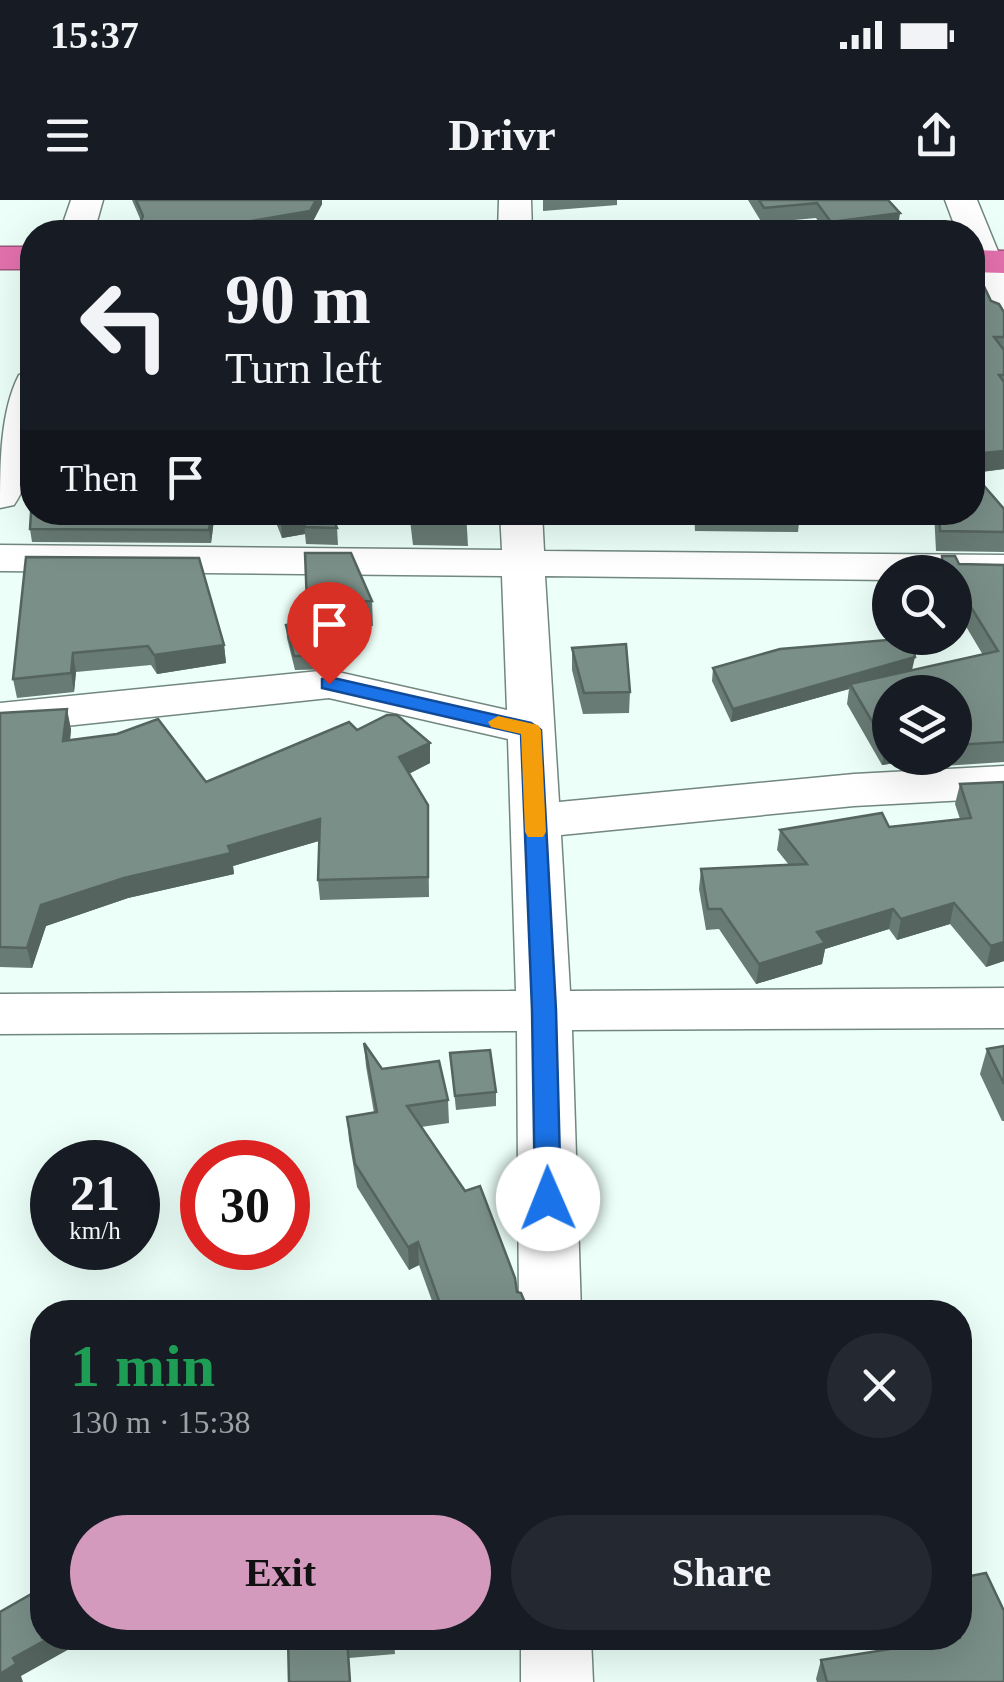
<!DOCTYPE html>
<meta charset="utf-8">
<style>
body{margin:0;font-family:"Times New Roman",serif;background:#242831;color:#f1f3f6;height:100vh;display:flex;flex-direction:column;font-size:38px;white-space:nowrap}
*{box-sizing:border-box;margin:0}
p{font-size:32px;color:#9ea1a6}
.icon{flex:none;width:55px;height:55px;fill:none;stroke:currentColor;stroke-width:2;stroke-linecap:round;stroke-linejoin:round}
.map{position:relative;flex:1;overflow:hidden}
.drawer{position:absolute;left:30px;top:1100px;width:942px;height:350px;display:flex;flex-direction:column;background:#171b24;border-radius:40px;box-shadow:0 10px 40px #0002}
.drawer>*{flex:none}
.guide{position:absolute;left:20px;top:20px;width:965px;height:305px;border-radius:40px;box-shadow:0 10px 40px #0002;background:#171b24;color:#f1f3f6;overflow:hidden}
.fabs{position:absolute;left:872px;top:355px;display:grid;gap:20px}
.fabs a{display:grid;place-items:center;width:100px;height:100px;border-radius:50%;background:#171b24;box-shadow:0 10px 40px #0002;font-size:50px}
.speed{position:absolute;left:30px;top:940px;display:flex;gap:20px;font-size:50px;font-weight:700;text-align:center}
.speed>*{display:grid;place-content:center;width:130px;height:130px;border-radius:50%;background:#171b24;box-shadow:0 10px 40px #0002;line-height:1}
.speed small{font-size:25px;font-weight:400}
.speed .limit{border:15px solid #d22;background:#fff;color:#111}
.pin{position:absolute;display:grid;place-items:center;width:85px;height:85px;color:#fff;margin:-102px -42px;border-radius:50% 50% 50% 0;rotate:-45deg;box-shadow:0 0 10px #0007}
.pin .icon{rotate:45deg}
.me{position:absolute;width:110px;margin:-55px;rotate:359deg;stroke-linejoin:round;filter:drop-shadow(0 0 8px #0008)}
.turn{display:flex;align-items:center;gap:35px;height:210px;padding:0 40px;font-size:45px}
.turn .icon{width:130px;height:130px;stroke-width:2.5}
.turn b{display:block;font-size:70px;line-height:85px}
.then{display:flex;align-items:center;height:95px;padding:0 40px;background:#0003;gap:20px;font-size:38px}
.round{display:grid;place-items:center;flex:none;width:105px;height:105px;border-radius:52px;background:#242831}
.head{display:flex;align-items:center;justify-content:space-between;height:170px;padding:0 40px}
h1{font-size:60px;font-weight:600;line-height:75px;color:#1e9e55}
.button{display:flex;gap:20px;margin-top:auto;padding:20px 40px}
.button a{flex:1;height:115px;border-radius:60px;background:#d39abe;color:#111;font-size:40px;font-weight:600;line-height:115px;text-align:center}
.button a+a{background:#242831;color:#f1f3f6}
.status{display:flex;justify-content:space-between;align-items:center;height:70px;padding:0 50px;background:#171b24;direction:ltr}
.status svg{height:28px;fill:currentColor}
header{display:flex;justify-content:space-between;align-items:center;height:130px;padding:0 40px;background:#171b24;font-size:45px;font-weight:600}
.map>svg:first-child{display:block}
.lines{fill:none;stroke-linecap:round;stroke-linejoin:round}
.street-casing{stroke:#728781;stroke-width:3}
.highway-casing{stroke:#9a547a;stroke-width:3}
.street{fill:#fff;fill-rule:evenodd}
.highway{fill:#e271ad;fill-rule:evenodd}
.wall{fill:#697b75}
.shaded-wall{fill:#55645f}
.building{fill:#7a8f88;stroke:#55645f;stroke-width:2.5}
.route{fill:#1a73e8;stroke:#114b97;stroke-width:2.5}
.slow{fill:#f59e0b}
</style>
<div class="status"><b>15:37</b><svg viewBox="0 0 49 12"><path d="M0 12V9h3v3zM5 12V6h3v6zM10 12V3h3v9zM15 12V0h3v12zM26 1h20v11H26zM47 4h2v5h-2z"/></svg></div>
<header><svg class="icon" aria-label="menu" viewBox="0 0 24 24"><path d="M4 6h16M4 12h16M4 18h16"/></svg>Drivr<svg class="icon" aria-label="share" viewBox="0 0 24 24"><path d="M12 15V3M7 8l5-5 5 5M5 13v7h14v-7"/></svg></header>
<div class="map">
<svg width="1004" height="1482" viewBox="0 0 1004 1482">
<rect width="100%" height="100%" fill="#ecfff9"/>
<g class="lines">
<defs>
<g id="street">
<path d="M71,0H103L94,32H60Z"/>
<path d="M499,0H531L532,32H498Z"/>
<path d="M945,0H977L1004,66V121L991,118C973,91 972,63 972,32H957Z"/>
<path d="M32,172C35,212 39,269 14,305L0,308C0,265 0,212 19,175Z"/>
<path d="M500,312H542L544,351L1004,355V381L955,380V372H890V380L545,376L559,602L854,574L1004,566V598L854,606L561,635L570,791L1004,788V828L572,830L581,1112H519L517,831L0,834V794L516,791L508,539L329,498L0,533V503L329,470L507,510L502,376L0,371V345L502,350Z"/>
<path d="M521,1438H591L593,1482H521Z"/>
</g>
<g id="highway">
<rect x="0" y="47" width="32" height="22"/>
<path d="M972,50L1004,51V73L972,72Z"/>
</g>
</defs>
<!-- street casing -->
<use href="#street" class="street-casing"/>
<!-- highway casing -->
<use href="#highway" class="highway-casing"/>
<!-- street -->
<use href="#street" class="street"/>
<!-- highway -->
<use href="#highway" class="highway"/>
</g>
<!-- wall -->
<g class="wall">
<path d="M132,0H322V4L311,25L269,32H136L141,21Z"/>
<path d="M543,0H617V5L543,11Z"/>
<path d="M748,0H888L898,28L866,32H825L816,18L762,23Z"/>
<path d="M972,77L991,101L1004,112V269L974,273L1004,309V352L936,351L934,312H972Z"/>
<path d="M32,312H215L211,343L32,342L30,329Z"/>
<path d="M272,312H330L337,328L338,345L306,344L305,334L282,338Z"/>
<path d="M409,312H466L468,346L413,345Z"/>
<path d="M694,312L800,313L798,332L695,331Z"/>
<path d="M942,356L959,364L1004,365V562L943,566L940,558H955V492L890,558H929L882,565L847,504L849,489L731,522L712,481L713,468L912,470L983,455L955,408V372H939Z"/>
<path d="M26,357L224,445L226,463L157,474L151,465L76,472L74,492L17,498L13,479Z"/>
<path d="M372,401L373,426L333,428L340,456L341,469L295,470L287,438L286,425L309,421L307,404Z"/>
<path d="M572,448L630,492L629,513L583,514L572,470Z"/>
<path d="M0,513L71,529L70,540L206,582L357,530L430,563L409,574L428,605L429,697L320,700L318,680L319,641L233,666L234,674L128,698L46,726L32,768L0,767Z"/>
<path d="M1004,582V761L986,767L950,724L897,740L889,729L825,749L822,764L756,784L719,729L706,730L699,689L701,669L789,665L777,650L780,630L889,627L960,619L955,604L960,584Z"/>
<path d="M364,843L382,869L448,900L449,923L421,927L517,1092L528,1110L534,1112H436L419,1065L409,1070L357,987L349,940L347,917L374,913L366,866Z"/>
<path d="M1004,846V921H1002L980,874L987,849Z"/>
<path d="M450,853L496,892V906L456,910Z"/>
<path d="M288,1438H394L395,1454L349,1458Z"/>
<path d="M945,1438H960L1004,1482H817L816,1479L821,1460L946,1440Z"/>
</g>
<!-- shaded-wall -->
<g class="shaded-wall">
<path d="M316,0H322V4L311,25L269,32H187Z"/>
<path d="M900,13L898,28L866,32H829L831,22Z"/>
<path d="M1004,251V269L972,273V254Z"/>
<path d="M212,312H215L211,343L209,330Z"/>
<path d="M304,317L305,334L282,338L281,321Z"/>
<path d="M224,445L226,463L157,474L154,455Z"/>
<path d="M73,453L76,472L74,492L71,473Z"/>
<path d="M915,457L912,470L850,484L849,489L731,522L733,509Z"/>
<path d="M67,509L71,529L68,561L63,541Z"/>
<path d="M430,543V563L400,578L399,557Z"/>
<path d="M890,544V558H929L882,565L886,545Z"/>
<path d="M320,619L322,640L233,666L234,674L128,698L46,726L32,768L27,748L41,705L228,646Z"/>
<path d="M954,703L950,724L897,740L901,719Z"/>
<path d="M893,709L889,729L825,749L822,764L756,784L759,764L817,732Z"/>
<path d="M1004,742V761L986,767L991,746Z"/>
<path d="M418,1042L419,1065L409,1070L408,1047Z"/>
<path d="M49,1438H89L21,1476L23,1482H0V1474L13,1458Z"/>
</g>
<!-- building -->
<g class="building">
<path d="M136,0H316L310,11L187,32H136L143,16Z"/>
<path d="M759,0H888L900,13L831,22L817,3L764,8Z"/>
<path d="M979,76L991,101L999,104L1004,112V137H994L1004,150V175H999L1004,182V251L972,254V77Z"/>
<path d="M972,272L1004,309V332L940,331L939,312H972Z"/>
<path d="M32,297V312H212L209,330L30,329Z"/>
<path d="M277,312H330L337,328L305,327L304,317L281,321Z"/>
<path d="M411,312H466L468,323L412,322Z"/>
<path d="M305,353H351L372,401L307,404Z"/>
<path d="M942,356H955L959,364L1004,365V542L955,545V492H890V544L886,545L850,484L998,451L958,386H955V372H943Z"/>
<path d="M26,357L199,358L224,445L154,455L148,446L73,453L71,473L13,479Z"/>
<path d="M331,418L340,456H294L286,425Z"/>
<path d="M911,438L915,457L733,509L713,468L780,449Z"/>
<path d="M626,444L630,492L584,493L572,448Z"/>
<path d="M67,509L63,541L117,534L158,519L206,582L349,522L357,530L387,515H397L430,543L399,557L428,605V677L318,680L320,619L228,646L231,653L124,678L41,705L27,748L0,747V513Z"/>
<path d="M1004,582V742L991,746L954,703L901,719L893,709L817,732L825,743L759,764L721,709H708L701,669L807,664L780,630L882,613L889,627L971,618L960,584Z"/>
<path d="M364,843L382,869L439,861L448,900L407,906L465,991L480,986L515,1078L517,1092L521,1093L528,1110L532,1109L534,1112H443L418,1042L408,1047L355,964L347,917L377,912Z"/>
<path d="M1004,846V884L987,849Z"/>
<path d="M490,850L496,892L455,896L450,853Z"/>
<path d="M986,1373L1004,1411V1482H827L821,1460L960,1438V1378Z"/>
<path d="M42,1388V1438H49L13,1458L16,1464L0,1474V1412Z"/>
<path d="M288,1438H347L350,1482H289Z"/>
</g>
<!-- route -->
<path class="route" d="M329,477L531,523L541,530L556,810L561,999L557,1007L548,1010L539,1007L535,999L532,810L521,534L322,488V479Z"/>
<!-- slow -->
<path class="slow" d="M498,516L538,525L541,530L546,632L543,637H528L525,632L521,534L491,527L488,522Z"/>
</svg>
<div class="fabs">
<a><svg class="icon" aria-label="search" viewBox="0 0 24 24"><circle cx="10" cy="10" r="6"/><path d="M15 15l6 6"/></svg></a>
<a><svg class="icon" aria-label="layers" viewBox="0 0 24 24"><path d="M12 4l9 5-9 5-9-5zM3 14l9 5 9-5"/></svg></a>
</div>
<div class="speed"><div>21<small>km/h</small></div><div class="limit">30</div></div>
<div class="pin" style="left:329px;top:484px;background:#d93025"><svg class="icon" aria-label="arrive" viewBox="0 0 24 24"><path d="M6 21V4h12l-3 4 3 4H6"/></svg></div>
<svg class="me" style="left:548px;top:999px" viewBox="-20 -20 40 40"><circle r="19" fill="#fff"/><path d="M0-13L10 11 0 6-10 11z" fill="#1a73e8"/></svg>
<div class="guide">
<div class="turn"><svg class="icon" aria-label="left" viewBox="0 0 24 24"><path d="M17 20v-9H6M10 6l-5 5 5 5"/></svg><div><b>90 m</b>Turn left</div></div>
<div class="then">Then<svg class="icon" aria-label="arrive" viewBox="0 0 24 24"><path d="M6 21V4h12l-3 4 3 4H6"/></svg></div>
</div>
<section class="drawer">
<div class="head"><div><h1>1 min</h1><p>130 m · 15:38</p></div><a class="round"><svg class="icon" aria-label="close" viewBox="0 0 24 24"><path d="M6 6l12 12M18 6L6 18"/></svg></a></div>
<div class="button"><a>Exit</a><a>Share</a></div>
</section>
</div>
